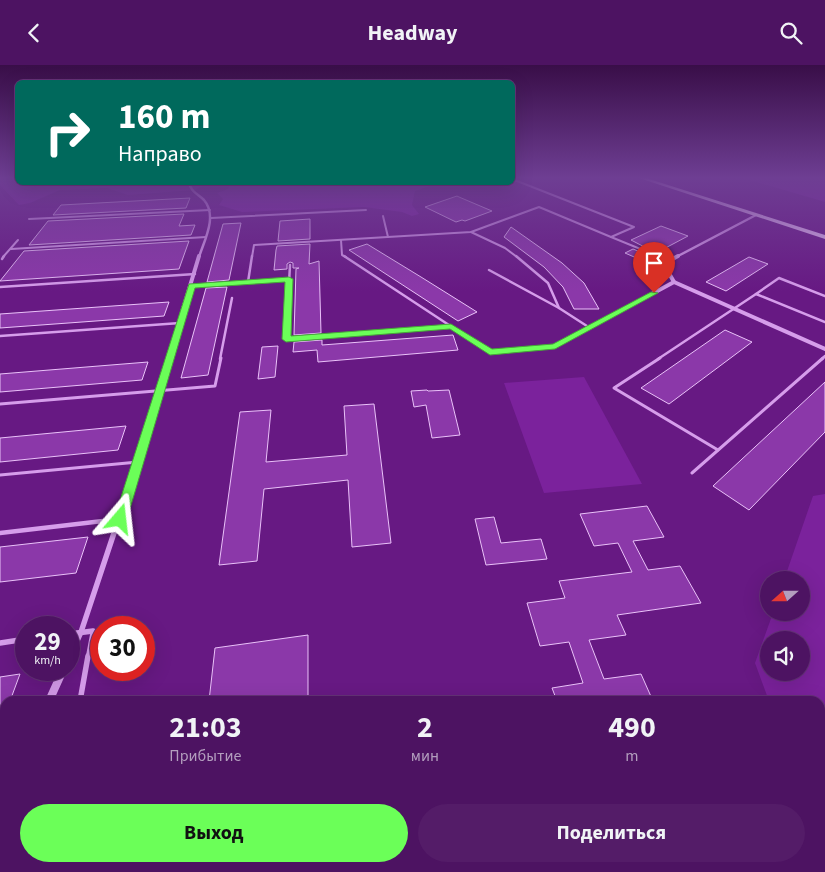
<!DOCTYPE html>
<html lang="ru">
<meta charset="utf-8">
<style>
body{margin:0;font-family:"Source Sans 3",sans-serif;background:#541c68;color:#f1f3f6;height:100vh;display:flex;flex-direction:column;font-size:19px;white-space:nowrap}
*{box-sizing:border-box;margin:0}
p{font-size:16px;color:#b39ebe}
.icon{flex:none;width:28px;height:28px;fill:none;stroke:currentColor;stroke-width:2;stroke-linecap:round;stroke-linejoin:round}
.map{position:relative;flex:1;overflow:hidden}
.drawer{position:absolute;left:0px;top:631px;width:825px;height:176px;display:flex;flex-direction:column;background:#4d1362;border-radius:15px 15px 0 0;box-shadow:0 5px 20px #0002,0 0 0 1px #643277}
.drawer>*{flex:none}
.hud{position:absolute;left:15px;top:15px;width:500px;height:105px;border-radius:8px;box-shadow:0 5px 20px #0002,0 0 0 1px #643277;background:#00695c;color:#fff;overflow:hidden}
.needle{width:32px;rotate:249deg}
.tools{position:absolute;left:760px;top:506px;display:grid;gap:10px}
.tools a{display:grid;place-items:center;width:50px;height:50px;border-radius:50%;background:#4d1362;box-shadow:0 5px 20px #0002,0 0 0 1px #643277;font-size:25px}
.speed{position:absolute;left:15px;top:551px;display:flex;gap:10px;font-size:25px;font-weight:700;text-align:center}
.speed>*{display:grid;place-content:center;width:65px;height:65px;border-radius:50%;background:#4d1362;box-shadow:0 5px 20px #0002,0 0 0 1px #643277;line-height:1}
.speed small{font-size:12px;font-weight:400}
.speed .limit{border:8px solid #d22;background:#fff;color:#111}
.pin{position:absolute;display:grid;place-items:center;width:42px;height:42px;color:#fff;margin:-51px -21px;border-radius:50% 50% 50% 0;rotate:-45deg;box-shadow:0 0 5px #0007}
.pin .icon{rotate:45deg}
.me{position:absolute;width:55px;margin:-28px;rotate:17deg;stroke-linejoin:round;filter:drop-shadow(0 0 4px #0008)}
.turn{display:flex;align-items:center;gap:18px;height:105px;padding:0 20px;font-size:22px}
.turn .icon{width:65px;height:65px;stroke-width:2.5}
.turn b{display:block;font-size:35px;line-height:42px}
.eta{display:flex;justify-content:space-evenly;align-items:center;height:85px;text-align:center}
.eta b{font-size:30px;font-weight:700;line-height:35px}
.cta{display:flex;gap:10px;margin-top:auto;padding:10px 20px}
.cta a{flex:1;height:58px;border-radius:30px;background:#6bff58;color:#111;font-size:20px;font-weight:700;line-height:58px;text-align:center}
.cta a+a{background:#541c68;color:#f1f3f6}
header{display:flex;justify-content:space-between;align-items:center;height:65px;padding:0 20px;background:#4d1362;font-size:22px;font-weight:700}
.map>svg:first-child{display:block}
.green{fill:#7b229c;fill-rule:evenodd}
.building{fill:#8b38a9;stroke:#eac2f9}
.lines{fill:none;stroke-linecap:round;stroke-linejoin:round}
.service-far4{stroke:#d69deb;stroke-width:2}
.service-far3{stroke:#d69deb;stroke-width:2.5}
.service-far2{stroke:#d69deb;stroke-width:3}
.service-far1{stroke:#d69deb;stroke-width:4.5}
.service{stroke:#d69deb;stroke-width:5.5}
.minor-far4{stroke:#d69deb;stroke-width:2.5}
.minor-far3{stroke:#d69deb;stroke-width:4}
.minor-far2{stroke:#d69deb;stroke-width:4.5}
.minor-far1{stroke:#d69deb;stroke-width:5.5}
.minor{stroke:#d69deb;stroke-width:8}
.secondary{fill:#ecc9f8;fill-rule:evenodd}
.route{fill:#6bff58;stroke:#46a639}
</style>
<header><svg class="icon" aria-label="back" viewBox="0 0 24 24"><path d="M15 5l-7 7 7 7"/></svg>Headway<svg class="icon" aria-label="search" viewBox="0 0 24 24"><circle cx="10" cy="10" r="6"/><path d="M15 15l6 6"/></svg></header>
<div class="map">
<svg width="825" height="807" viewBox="0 0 825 807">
<rect width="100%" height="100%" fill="#671983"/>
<!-- green -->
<g class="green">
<path d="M0,113H17L18,118H209L195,125L128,130L107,123L60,125L30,138L19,140L0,120Z"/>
<path d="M743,113H825V137Z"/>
<path d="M227,118H439L415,126L412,140L419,149L412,151L402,147L364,142L242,147L219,140L223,134L217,128L228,124L230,119Z"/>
<path d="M584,312L642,419L544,428L504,318Z"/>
<path d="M825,429V801L820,786V636H769L755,598L773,548H801V515H784L813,431ZM769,575H801V608H769Z"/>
</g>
<!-- building -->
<g class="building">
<path d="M457,131L459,132L492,146L465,156L462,155L456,157L425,142Z"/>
<path d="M190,133L186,143L53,150L61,140Z"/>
<path d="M184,149L179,161L195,160L191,170L29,180L48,156Z"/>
<path d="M310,154V174L278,176L280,156Z"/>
<path d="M241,158L229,215L207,217L223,159Z"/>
<path d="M661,161L688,171L656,188L631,175Z"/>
<path d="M511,162L562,198L584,218L599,244H574L563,222L544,202L504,172Z"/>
<path d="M189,176L179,204L0,216L24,186Z"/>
<path d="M310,179L309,199L319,196L321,268L294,270L296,204L299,203H293V198L290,197L287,199V204L274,205L276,185L277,181Z"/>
<path d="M367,179L421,212L477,247L458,256L349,185Z"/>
<path d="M633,184L650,191L641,195L625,188Z"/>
<path d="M749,192L768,199L726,226L706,217Z"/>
<path d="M227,222L208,310L181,313L206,223Z"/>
<path d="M169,237L164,251L0,263V249Z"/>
<path d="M725,265L752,277L669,339L641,323Z"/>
<path d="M453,270L458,285L318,297L317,285L293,287L294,277L322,275V280Z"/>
<path d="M278,281L275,312L258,314L262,282Z"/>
<path d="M148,297L142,315L0,327V309Z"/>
<path d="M825,317V367L749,445L713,421Z"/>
<path d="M427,325L428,326L449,325L460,370L432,373L426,340L414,342L411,326Z"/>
<path d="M374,339L391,478L352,482L348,415L264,424L257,496L219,500L240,347L271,345L266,397L347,390L344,341Z"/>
<path d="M126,361L118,385L0,397V373Z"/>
<path d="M647,441L664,472L633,476L648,505L680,501L701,538L617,550L626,570L589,575L604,614L641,609L653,636H557L552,623L583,618L569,577L540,581L527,538L565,533L559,516L632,507L618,478L594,481L580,449Z"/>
<path d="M494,452L501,478L541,474L547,494L486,500L475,454Z"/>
<path d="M88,472L76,508L0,517V482Z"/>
<path d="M308,570V636H209L215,583Z"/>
<path d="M20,609L10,636H5V649L0,658V612Z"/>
</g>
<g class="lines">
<!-- service-far4 -->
<g class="service-far4">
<path d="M512,114L634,162L611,172L660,192"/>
<path d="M470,119L475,118"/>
<path d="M383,151L388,172"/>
<path d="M211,153L366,145"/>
<path d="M29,154L210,145"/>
<path d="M471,167L505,183L517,192"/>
<path d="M341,175L342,190L346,192"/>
<path d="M11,184L206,172"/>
<path d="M3,192L18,175"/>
<path d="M252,192L254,180L471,167L539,142L611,172"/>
</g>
<!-- service-far3 -->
<g class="service-far3">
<path d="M344,191L490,287L555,281"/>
<path d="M516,191L548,218L559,243L590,263"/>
<path d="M657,191L669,196"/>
<path d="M2,194L4,191"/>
<path d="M290,200L286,274L451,262"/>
<path d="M489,205L559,243"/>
<path d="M248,217L252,191"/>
<path d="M191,221L289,214"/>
<path d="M0,222L195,209"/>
<path d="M825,231L779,213L756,229L825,257"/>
<path d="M0,271L180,258"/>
<path d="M220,294L232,233"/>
<path d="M658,294L756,229"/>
<path d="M822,294L825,291"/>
</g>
<!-- service-far2 -->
<g class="service-far2">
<path d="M660,293L614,323L718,385"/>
<path d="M0,339L215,321L221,293"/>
<path d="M692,408L823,293"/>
<path d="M0,410L138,397"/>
</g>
<!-- service-far1 -->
<g class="service-far1">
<path d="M0,468L120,454"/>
<path d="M88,592L93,566"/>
</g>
<!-- service -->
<g class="service">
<path d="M80,636L88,591"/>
<path d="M0,692L5,691"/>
<path d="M47,807L49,802"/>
</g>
<!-- minor-far4 -->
<g class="minor-far4">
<path d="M189,118C191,127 198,129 204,135C218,151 204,176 199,192"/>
<path d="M676,192L756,150"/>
</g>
<!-- minor-far3 -->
<g class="minor-far3">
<path d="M678,191L669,196L666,203L674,217L825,284"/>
<path d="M555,281L674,217"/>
<path d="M168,294L199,191"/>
</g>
<!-- minor-far2 -->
<path class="minor-far2" d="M129,424L169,293"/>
<!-- minor-far1 -->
<g class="minor-far1">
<path d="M69,569L93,566"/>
<path d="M0,578L26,574"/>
<path d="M70,592L81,567L129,423"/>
</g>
<!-- minor -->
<g class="minor">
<path d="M69,593L70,591"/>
<path d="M49,636L63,605"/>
<path d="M0,760L5,745"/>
</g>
<!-- secondary -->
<path class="secondary" d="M639,113H646L825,170V174Z"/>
</g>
<!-- sky -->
<linearGradient id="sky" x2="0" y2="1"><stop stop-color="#390e48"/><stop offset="0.5" stop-color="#6e3e93"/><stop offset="1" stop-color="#6e3e93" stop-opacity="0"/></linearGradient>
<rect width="825" height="226" fill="url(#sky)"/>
<!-- route -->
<path class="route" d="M289,212L293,214L291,271L451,259L492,284L553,279L651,227L658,228L555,284L490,290L450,264L286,277L282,274L285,217L195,223L127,454L125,458H116L114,454L189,219Z"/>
</svg>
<div class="tools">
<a><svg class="needle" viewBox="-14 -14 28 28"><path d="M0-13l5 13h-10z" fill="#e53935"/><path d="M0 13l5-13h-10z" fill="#b39ebe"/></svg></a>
<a><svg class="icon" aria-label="sound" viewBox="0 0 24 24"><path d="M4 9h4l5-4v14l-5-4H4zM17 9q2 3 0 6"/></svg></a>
</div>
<div class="speed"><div>29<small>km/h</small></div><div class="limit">30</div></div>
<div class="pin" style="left:654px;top:228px;background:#d93025"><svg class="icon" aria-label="arrive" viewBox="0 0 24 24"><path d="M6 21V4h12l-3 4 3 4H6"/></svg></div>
<svg class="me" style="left:120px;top:454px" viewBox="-20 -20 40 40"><path d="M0-17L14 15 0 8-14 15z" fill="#6bff58" stroke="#fff" stroke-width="4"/></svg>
<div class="hud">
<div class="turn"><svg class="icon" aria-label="right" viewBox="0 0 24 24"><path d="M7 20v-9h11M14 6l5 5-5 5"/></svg><div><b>160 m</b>Направо</div></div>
</div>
<section class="drawer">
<div class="eta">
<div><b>21:03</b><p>Прибытие</p></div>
<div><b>2</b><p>мин</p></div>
<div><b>490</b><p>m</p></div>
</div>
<div class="cta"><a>Выход</a><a>Поделиться</a></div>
</section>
</div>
